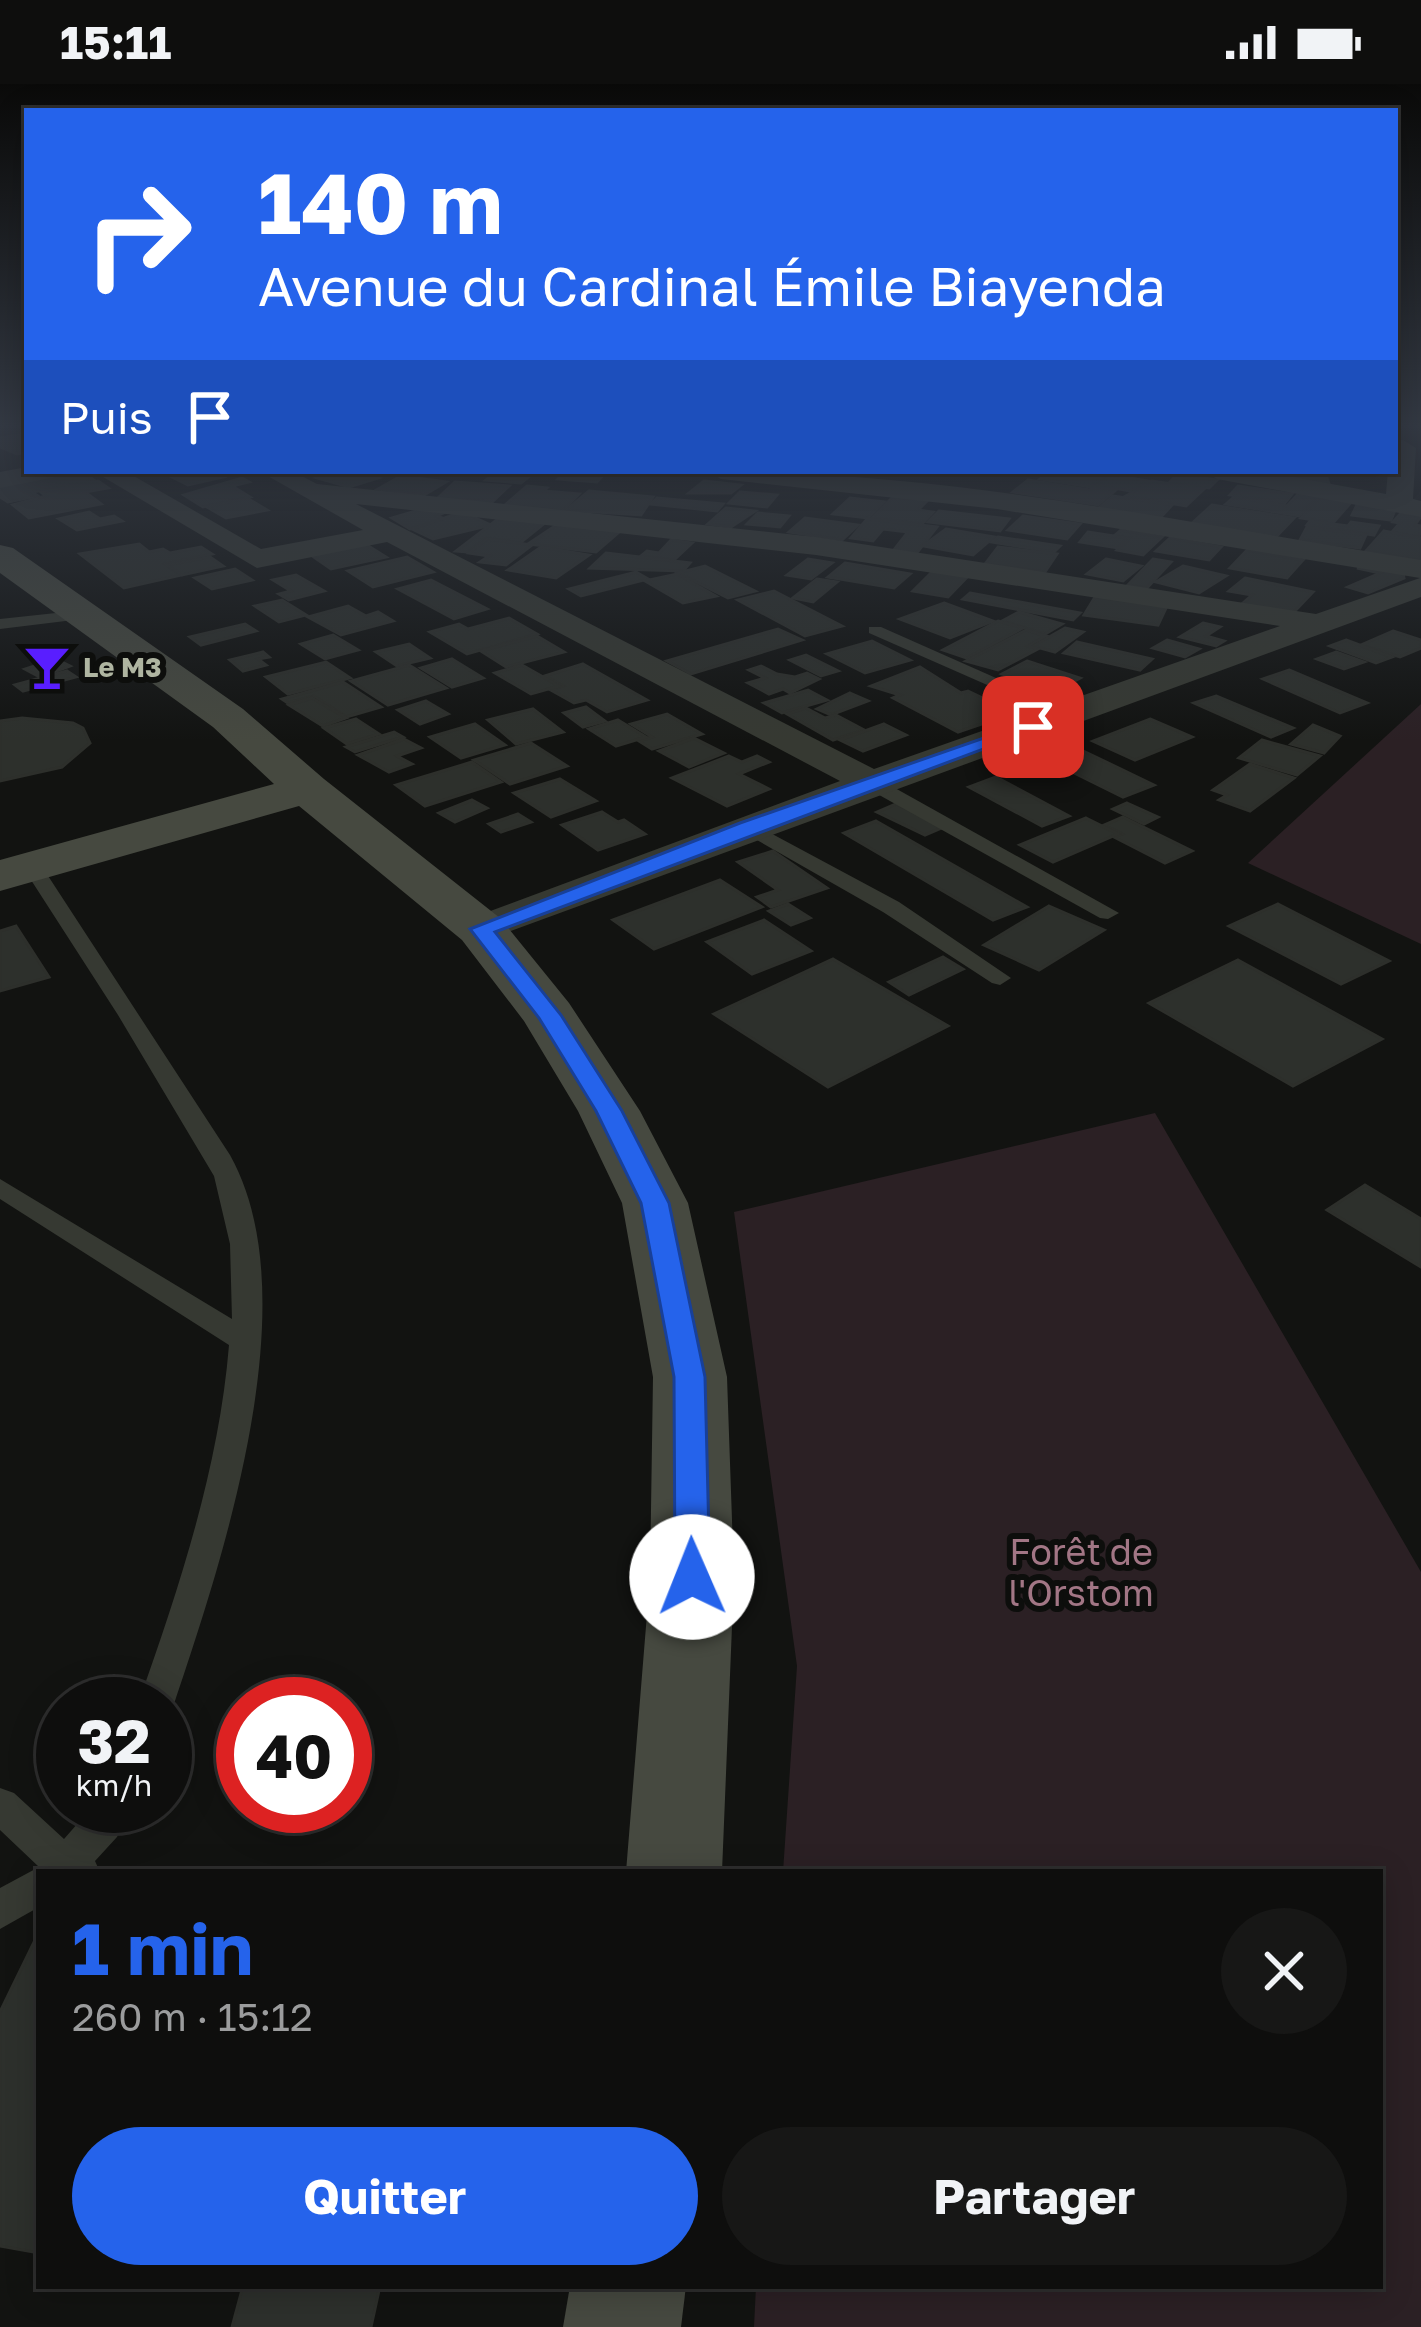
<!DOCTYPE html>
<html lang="fr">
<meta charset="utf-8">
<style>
body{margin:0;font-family:"Golos Text",sans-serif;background:#171716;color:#f1f3f6;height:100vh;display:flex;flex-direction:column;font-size:45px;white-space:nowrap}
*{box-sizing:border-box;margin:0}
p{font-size:39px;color:#9b9c9d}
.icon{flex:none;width:66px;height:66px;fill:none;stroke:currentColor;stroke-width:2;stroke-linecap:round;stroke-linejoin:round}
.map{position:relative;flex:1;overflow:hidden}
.details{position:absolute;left:36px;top:1785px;width:1347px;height:420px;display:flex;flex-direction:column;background:#0e0e0d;border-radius:0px;box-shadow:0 6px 30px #0003,0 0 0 3px #2e2e2e}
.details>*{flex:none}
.hud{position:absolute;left:24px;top:24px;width:1374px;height:366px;border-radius:0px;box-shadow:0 6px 30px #0003,0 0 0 3px #2e2e2e;background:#2563eb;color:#fff;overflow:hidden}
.speed{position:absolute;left:36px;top:1593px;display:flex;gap:24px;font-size:60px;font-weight:700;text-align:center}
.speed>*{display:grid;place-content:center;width:156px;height:156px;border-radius:50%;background:#0e0e0d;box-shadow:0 6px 30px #0003,0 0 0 3px #2e2e2e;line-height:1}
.speed small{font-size:30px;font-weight:400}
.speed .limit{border:18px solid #d22;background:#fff;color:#111}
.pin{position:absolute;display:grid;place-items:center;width:102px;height:102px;color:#fff;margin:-51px;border-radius:24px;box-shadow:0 6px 18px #0006}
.me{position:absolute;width:132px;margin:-66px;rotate:359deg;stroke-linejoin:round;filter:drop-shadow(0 0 9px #0008)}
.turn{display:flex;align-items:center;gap:42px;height:252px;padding:0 36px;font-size:54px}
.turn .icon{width:156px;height:156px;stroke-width:2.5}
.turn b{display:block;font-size:84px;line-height:102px}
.then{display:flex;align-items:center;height:114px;padding:0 36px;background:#0003;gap:24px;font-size:45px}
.round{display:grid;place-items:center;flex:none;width:126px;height:126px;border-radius:63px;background:#171716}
.summary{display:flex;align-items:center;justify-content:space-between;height:204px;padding:0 36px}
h1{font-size:72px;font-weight:700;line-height:90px;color:#2563eb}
.cta{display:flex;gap:24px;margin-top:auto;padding:24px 36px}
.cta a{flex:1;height:138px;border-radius:72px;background:#2563eb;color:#fff;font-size:48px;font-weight:700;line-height:138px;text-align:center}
.cta a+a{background:#171716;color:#f1f3f6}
.status{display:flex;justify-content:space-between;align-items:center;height:84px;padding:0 60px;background:#0e0e0d;direction:ltr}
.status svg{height:33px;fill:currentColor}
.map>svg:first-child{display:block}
.green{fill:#2b2024}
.building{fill:#2d302c;stroke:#2d2f2b;stroke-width:3}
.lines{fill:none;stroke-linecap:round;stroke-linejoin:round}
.lane{fill:#363932;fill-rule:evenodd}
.street{fill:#363932;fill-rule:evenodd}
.secondary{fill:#464940;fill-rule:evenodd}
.route{fill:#2563eb;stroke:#184099;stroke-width:3}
.labels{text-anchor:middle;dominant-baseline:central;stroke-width:12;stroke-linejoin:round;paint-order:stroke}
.far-poi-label{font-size:27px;font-weight:bold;fill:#afb5a1;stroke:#0d0e0c;text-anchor:start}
.near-park-label{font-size:36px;fill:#a27685;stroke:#0d0e0c}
</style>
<div class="status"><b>15:11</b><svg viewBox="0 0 49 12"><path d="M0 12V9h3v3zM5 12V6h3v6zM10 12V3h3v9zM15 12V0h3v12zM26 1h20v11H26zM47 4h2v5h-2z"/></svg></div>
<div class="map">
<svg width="1421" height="2243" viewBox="0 0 1421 2243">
<rect width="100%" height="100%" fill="#121311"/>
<!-- green -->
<g class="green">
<path d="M1421,620V860L1248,779Z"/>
<path d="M1155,1029L1421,1488V2243H754L756,2202H1380V1788H783L797,1582L734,1128Z"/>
</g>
<!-- building -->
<g class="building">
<path d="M25,350L27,368L17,370L0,363V354Z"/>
<path d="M81,387L95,397L33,408L19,396Z"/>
<path d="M185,387H210L223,393L188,401L168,391Z"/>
<path d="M338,387H354L378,394L349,403L317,394Z"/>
<path d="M516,387H536L521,399L486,396L495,389Z"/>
<path d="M566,387H607L597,398L558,395Z"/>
<path d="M1050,387H1076L1105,392L1090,403L1040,395Z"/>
<path d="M1280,387L1325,388L1329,400L1282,394Z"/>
<path d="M1178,390L1217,396L1209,404L1169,399Z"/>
<path d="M1111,391L1148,397L1130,407L1097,401Z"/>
<path d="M401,392L446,398L424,411L378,405Z"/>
<path d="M242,394L249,398L232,402L250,413L203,423L184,411Z"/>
<path d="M1028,396L1090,406L1094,402L1116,406L1098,421L1013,408Z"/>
<path d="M14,397L38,412L8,418L0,413V400Z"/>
<path d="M98,397L108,404L85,408L101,420L29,434L13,421L46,412L41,408Z"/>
<path d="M704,397L741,401L731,409H689Z"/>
<path d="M1152,397L1204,405L1186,422L1126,412Z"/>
<path d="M455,398L509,402L492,418L438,414Z"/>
<path d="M527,402L547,404L544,407L579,410L562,427L505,421Z"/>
<path d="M1238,402L1292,410L1285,419L1230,411Z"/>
<path d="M589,407L653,413L641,431L566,426Z"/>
<path d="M740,408L777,411L767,423L729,419Z"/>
<path d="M1300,408L1320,411L1299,432L1226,420L1234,413L1287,422Z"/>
<path d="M1322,411L1353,416L1333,439L1301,434Z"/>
<path d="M894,412L928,416L918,426L933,428L922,440L872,434Z"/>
<path d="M1113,412L1172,421L1160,434L1099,424Z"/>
<path d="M247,414L267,426L226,434L207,423Z"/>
<path d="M657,414L723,420L717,427L651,420Z"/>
<path d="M850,414L884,418L868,434L833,430Z"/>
<path d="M1212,421L1294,434L1275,454L1188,443Z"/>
<path d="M1357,421L1395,426L1391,436L1352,431Z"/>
<path d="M433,422L452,425L437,432L447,436L410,445L392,434Z"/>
<path d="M726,424L755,427L731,443L708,440Z"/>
<path d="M939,427L1009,435L1000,447L928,438Z"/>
<path d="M89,428L100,435L114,432L122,437L77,446L59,435Z"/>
<path d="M462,428L491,441L433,455L412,445Z"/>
<path d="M758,429L789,432L780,443L747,440Z"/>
<path d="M1401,429L1421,432L1415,441L1421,442L1419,453L1392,448L1400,439L1393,438Z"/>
<path d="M1023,432L1080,440L1067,455L1008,446Z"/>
<path d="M805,434L858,441L842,456L789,448Z"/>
<path d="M498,435L546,438L520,459L486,454L468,468L456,467Z"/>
<path d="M867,435L937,443L916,470L893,467L908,448L883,445L873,457L851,454Z"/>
<path d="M1310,437L1348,442L1351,438L1379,442L1374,451L1307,441Z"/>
<path d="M558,440L619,448L596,468L528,460Z"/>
<path d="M1307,443L1366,451L1360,464L1300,456Z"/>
<path d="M946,445L994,453L973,471L923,462Z"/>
<path d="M1121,446L1162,453L1143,471L1117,466L1129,454L1114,452Z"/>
<path d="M1384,447L1421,454V477L1366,467Z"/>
<path d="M1088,448L1127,454L1118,464L1080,458Z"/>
<path d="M998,453L1060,462L1054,468L992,458Z"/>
<path d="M1170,454L1221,463L1209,476L1156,467Z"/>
<path d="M487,455L532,461L506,481L480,478L489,472L469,469Z"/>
<path d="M671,456L692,459L674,476L641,472L647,467L659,469Z"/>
<path d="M362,458L386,473L331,485L308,469Z"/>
<path d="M139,460L149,468L163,465L170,469L201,463L212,470L165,480L181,491L124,504L80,470Z"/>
<path d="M541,463L589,471L556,494L508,486Z"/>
<path d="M998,463L1057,470L1045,488L985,480Z"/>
<path d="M1247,466L1303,476L1287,494L1230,484Z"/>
<path d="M606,469L690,479L683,487L590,484Z"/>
<path d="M210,473L223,482L182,491L167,481Z"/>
<path d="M407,473L433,488L373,503L348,487Z"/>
<path d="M808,475L832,479L811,495L787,491Z"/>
<path d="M1106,475L1141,482L1123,497L1087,490Z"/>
<path d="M1153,475L1171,478L1147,504L1128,501Z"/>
<path d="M845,479L910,490L894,504L828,493Z"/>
<path d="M705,482L755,507L728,514L678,489Z"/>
<path d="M1183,482L1226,492L1199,509L1156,498Z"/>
<path d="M1357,484L1402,485L1404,494L1368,509L1348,503L1380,489Z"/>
<path d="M235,485L252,496L212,505L195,494Z"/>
<path d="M935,485L970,490L948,513L913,507Z"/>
<path d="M636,488L648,495L581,512L569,505Z"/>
<path d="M677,490L716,512L683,519L645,497Z"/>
<path d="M296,491L324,507L289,516L279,510L291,507L273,496Z"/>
<path d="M1245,494L1313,508L1291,531L1242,520L1252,511L1229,507Z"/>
<path d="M817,495L837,498L813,518L793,514Z"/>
<path d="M431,496L487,525L454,535L398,505Z"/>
<path d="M774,507L842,542L805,552L738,516Z"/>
<path d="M970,509L1080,529L1073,536L963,515Z"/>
<path d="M1095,513L1167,522L1158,541L1084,531Z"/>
<path d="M282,516L306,531L279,538L255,522Z"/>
<path d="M944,519L993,537L950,554L900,535Z"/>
<path d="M348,522L366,532L378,528L393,537L341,551L308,533Z"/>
<path d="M1019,528L1062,540L1045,550L1002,537Z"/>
<path d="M509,534L537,550L467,570L430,548L459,540L468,545Z"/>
<path d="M998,537L1023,544L967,574L943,566Z"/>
<path d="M1203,539L1220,543L1206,552L1224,557L1216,562L1180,553Z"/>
<path d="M245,540L256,547L201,561L190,553Z"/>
<path d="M1065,544L1083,548L1055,568L1033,562Z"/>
<path d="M778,545L802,556L691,590L667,577Z"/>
<path d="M1026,546L1046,552L1028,562L1038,565L998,586L966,577Z"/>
<path d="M1393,547L1421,556V564L1400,573L1361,561Z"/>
<path d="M333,551L358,566L325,575L301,560Z"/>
<path d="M537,552L564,568L506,583L481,567Z"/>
<path d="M1167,556L1199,565L1185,573L1153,564Z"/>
<path d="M1346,556L1392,573L1376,579L1330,562Z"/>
<path d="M872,557L910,576L865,589L827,570Z"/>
<path d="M1077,558L1152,575L1140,586L1064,569Z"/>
<path d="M409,560L430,574L397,582L376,568Z"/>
<path d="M263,568L269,573L258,575L266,581L243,587L230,576Z"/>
<path d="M1336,568L1364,578L1344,585L1317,575Z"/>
<path d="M806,571L838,587L821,592L790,576Z"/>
<path d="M56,575L70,582L40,593L25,585Z"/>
<path d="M452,575L483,594L452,603L421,584Z"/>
<path d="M1027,577L1080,594L1054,608L1002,590Z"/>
<path d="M326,578L350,594L288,610L266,593Z"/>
<path d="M583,580L647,616L607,628L586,616L574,619L551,606L563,602L545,592Z"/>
<path d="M409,581L446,604L388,621L351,597Z"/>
<path d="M522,581L559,602L531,610L495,589Z"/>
<path d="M761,582L777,590L795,593L807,589L819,595L790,609L783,605L769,610L748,599L765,594L749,586Z"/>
<path d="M920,583L961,609L968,607L1014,629L958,648L893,614L900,611L871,602Z"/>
<path d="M1289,586L1367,619L1340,629L1263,595Z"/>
<path d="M67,587L76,593L23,607L15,601Z"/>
<path d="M343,598L381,623L346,633L314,612L288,619L282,615Z"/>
<path d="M808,606L827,616L782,629L764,619Z"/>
<path d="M850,609L868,617L831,631L817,625Z"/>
<path d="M1216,612L1293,644L1271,653L1194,619Z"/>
<path d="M312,614L346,634L323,642L289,621Z"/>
<path d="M426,617L448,630L420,640L398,626Z"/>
<path d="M586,623L605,637L583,643L564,629Z"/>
<path d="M806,624L825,634L836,631L864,646L833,656L787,630Z"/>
<path d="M533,625L563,648L516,660L488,636Z"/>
<path d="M667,630L702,650L652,665L639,657L652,653L631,640Z"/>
<path d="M22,634L73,639L83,644L90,659L62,683L0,697V637Z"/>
<path d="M356,635L379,650L347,660L324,644Z"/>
<path d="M1150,635L1192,653L1135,676L1093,657Z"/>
<path d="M618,636L646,653L616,662L589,645Z"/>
<path d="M475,640L505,661L461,674L430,653Z"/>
<path d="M884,640L906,651L863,667L840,656Z"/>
<path d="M1313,641L1340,652L1324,669L1291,660Z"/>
<path d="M394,648L403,653L355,668L346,663Z"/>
<path d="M694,654L724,669L689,683L659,667Z"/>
<path d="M404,655L421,664L397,672L412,680L389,688L358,671Z"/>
<path d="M1262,656L1320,672L1297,691L1239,674Z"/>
<path d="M531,659L567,682L510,700L474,676Z"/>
<path d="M1077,664L1154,701L1123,713L1046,675Z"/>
<path d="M729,672L742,678L757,672L769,678L739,690L769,705L727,722L672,694Z"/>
<path d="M472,678L501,698L425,722L396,701Z"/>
<path d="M1250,680L1294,694L1250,727L1219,716L1227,711L1213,706Z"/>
<path d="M996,693L1069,732L1042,742L969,703Z"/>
<path d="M560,695L596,717L551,733L514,709Z"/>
<path d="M472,716L487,724L455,738L439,729Z"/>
<path d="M1127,719L1158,733L1144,740L1113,725Z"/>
<path d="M896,720L944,743L925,751L877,728Z"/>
<path d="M602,728L618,738L624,736L645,750L598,766L562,741Z"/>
<path d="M518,730L531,738L501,748L489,740Z"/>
<path d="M1123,733L1192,767L1165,779L1114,753L1122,750L1104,741Z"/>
<path d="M1086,734L1118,750L1053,778L1020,761Z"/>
<path d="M876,737L1027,823L993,836L844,749Z"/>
<path d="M773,767L827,804L771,823L757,813L778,806L738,778Z"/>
<path d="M720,796L762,823L654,865L613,836Z"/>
<path d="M788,820L810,834L791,841L769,827Z"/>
<path d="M1278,820L1389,877L1341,900L1229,842Z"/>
<path d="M1049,822L1104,846L1039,886L984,861Z"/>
<path d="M764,836L811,867L752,890L707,858Z"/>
<path d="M16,842L49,893L0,907V847Z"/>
<path d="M943,873L963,885L909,911L889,898Z"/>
<path d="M833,875L948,942L828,1003L714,930Z"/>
<path d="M1238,876L1382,955L1293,1002L1149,919Z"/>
<path d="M1365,1101L1421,1135V1183L1327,1126Z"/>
<path d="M39,1848V2169L0,2162V1928Z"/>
<path d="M243,2202H380L371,2243H232Z"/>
</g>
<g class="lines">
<!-- lane -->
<g class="lane">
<path d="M84,526L90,528V534L0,545V535Z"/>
<path d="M869,543H881L1077,630L1062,634L869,549Z"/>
<path d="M863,694H877L1119,829L1108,835L1100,834L863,702Z"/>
<path d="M748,737L899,818L1011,894L1000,901L992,899L883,828L741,747L738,743Z"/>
<path d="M32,776L39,778L230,1071C310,1214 223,1474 174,1620L165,1632V1620H138C179,1504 219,1384 229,1261L0,1115V1095L232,1235L230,1160L214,1092L118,931L22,782Z"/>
<path d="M0,1704L14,1709L64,1755L93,1722H132L117,1753L95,1777L100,1788H39V1823L0,1845V1804L39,1783L0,1746Z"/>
</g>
<!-- street -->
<g class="street">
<path d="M1403,356L1416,364L1413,415L1421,417V433L1217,395L1204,387H1260L1386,410L1388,387H1395V358Z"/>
<path d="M27,383V387H60L56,393L0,404V388Z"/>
<path d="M93,387H125L261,465L363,446L259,387H292L317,400L816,453L1316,530L1420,494L997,425L721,395L708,387C947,387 1185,439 1421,476V513L481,858L466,854L459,845L466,836L840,697L387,458L257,484ZM356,420L816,471L1280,542L874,685Z"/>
</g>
<!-- secondary -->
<g class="secondary">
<path d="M0,461L13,464L243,625L324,695L500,834L569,919L640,1027L688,1119L727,1293L734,1493L722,1788H626L650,1493L653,1293L622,1119L578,1027L524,937L462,856L299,722L0,807V776L274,700L213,643L0,489Z"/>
<path d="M570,2202H686L681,2243H563Z"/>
</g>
</g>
<!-- sky -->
<linearGradient id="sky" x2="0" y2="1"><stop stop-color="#0a0a09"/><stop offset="0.52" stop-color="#333943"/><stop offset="1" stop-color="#333943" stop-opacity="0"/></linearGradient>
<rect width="1421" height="657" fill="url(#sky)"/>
<!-- route -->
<path class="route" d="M1027,639L1042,643L495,848L561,931L622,1027L669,1119L705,1293L710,1493L705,1503L692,1507L680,1503L675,1493L674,1293L641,1119L596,1027L539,934L470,845L740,739Z"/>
<!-- icons -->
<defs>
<symbol id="bar-bare" viewBox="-9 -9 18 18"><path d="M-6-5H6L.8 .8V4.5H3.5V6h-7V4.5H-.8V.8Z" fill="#591eff" stroke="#0d0e0c" stroke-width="2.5" paint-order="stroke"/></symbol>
</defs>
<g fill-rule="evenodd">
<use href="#bar-bare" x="14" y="550" width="66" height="66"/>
</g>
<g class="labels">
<!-- far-poi labels -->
<g class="far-poi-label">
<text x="83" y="583">Le M3</text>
</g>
<!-- near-park labels -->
<g class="near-park-label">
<text x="1081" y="1467">Forêt de<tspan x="1081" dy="41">l'Orstom</tspan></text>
</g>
</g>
</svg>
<div class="speed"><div>32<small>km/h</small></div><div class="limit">40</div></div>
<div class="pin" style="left:1033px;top:643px;background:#d93025"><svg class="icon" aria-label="arrive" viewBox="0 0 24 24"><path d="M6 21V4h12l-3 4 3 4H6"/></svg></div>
<svg class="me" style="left:692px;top:1493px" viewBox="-20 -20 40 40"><circle r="19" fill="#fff"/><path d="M0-13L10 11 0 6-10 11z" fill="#2563eb"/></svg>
<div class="hud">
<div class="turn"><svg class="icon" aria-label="right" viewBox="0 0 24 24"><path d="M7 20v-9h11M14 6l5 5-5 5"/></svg><div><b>140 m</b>Avenue du Cardinal Émile Biayenda</div></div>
<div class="then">Puis<svg class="icon" aria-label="arrive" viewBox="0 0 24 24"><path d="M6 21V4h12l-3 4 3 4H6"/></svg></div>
</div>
<section class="details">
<div class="summary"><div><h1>1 min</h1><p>260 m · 15:12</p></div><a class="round"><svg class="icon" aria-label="close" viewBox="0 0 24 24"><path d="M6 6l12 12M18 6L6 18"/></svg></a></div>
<div class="cta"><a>Quitter</a><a>Partager</a></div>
</section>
</div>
